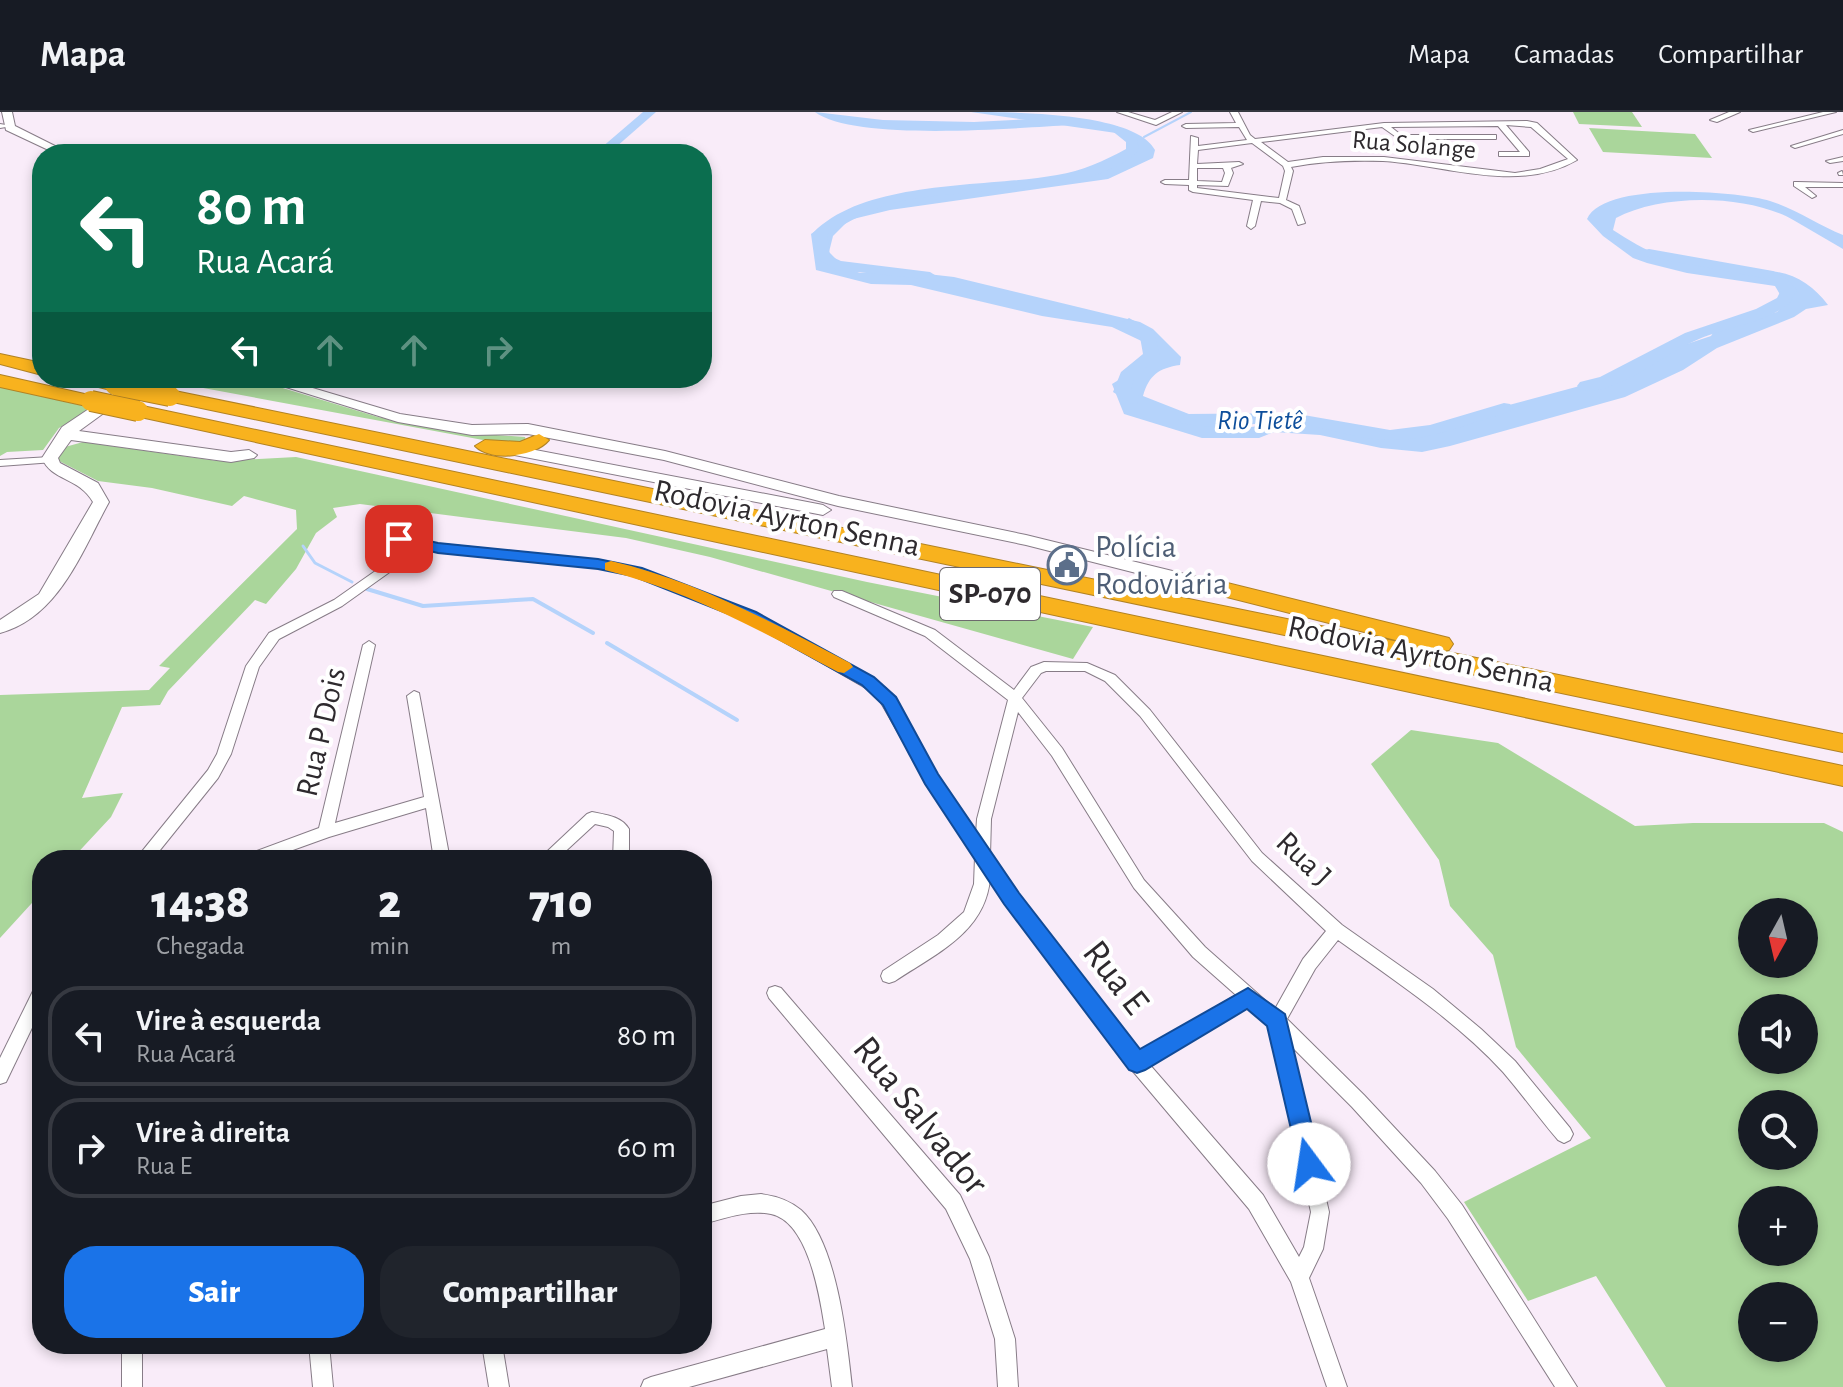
<!DOCTYPE html>
<html lang="pt">
<meta charset="utf-8">
<style>
body{margin:0;font-family:"Alegreya Sans",sans-serif;background:#20242c;color:#f1f3f6;height:100vh;display:flex;flex-direction:column;font-size:30px;white-space:nowrap}
*{box-sizing:border-box;margin:0}
p{font-size:26px;color:#9ea1a6}
.icon{flex:none;width:44px;height:44px;fill:none;stroke:currentColor;stroke-width:2;stroke-linecap:round;stroke-linejoin:round}
.map{position:relative;flex:1;overflow:hidden}
.drawer{position:absolute;left:32px;top:738px;width:680px;height:504px;display:flex;flex-direction:column;background:#171b24;border-radius:32px;box-shadow:0 4px 12px #0003}
.drawer>*{flex:none}
.guide{position:absolute;left:32px;top:32px;width:680px;height:244px;border-radius:32px;box-shadow:0 4px 12px #0003;background:#0b6e4f;color:#fff;overflow:hidden}
.needle{width:52px;rotate:188deg}
.buttons{position:absolute;left:1738px;top:786px;display:grid;gap:16px}
.buttons a{display:grid;place-items:center;width:80px;height:80px;border-radius:50%;background:#171b24;box-shadow:0 4px 12px #0003;font-size:40px}
.pin{position:absolute;display:grid;place-items:center;width:68px;height:68px;color:#fff;margin:-34px;border-radius:16px;box-shadow:0 4px 12px #0006}
.me{position:absolute;width:88px;margin:-44px;rotate:346deg;stroke-linejoin:round;filter:drop-shadow(0 0 6px #0008)}
.turn{display:flex;align-items:center;gap:28px;height:168px;padding:0 32px;font-size:36px}
.turn .icon{width:104px;height:104px;stroke-width:2.5}
.turn b{display:block;font-size:56px;line-height:68px}
.lanes{display:flex;align-items:center;height:76px;padding:0 32px;background:#0003;justify-content:center;gap:40px;direction:ltr}
.lanes .off{opacity:.35}
.eta{display:flex;justify-content:space-evenly;align-items:center;height:136px;text-align:center}
.eta b{font-size:48px;font-weight:800;line-height:56px}
.action{display:flex;gap:16px;margin-top:auto;padding:16px 32px}
.action a{flex:1;height:92px;border-radius:32px;background:#1a73e8;color:#fff;font-size:32px;font-weight:800;line-height:92px;text-align:center}
.action a+a{background:#20242c;color:#f1f3f6}
ul{padding:0;list-style:none}
li{display:flex;align-items:center;gap:24px;height:100px;margin:0 16px 12px;padding:0 16px;border:4px solid #363941;border-radius:32px}
li div{flex:1}
li b{display:block;font-size:30px}
li em{font-style:normal}
header{display:flex;align-items:center;gap:48px;box-sizing:border-box;height:112px;padding:0 40px;background:#171b24;border-bottom:2px solid #363941}
header strong{font-size:38px}
nav{display:flex;gap:44px;margin-inline-start:auto;font-size:28px}
.map>svg:first-child{display:block}
.green{fill:#aad69b;fill-rule:evenodd}
.water{fill:#b5d3fb}
.lines{fill:none;stroke-linecap:round;stroke-linejoin:round}
.stream-far2{stroke:#b5d3fb;stroke-width:2}
.stream-far1{stroke:#b5d3fb;stroke-width:3}
.stream{stroke:#b5d3fb;stroke-width:4}
.river{fill:#b5d3fb;fill-rule:evenodd}
.street-casing{stroke:#877c87;stroke-width:2}
.secondary-casing{stroke:#877c87;stroke-width:2}
.highway-casing{stroke:#b18224;stroke-width:2}
.street{fill:#fff;fill-rule:evenodd}
.secondary{fill:#fff;fill-rule:evenodd}
.highway{fill:#f8b21e;fill-rule:evenodd}
.highway-bridge-casing{stroke:#b18224;stroke-width:22;stroke-linecap:butt}
.highway-bridge{stroke:#f8b21e;stroke-width:20}
.route{fill:#1a73e8;stroke:#114b97;stroke-width:2}
.slow{fill:#f59e0b}
.labels{text-anchor:middle;dominant-baseline:central;stroke-width:8;stroke-linejoin:round;paint-order:stroke}
.far-street-label{font-size:26px;fill:#2e2a2e;stroke:#fff}
.far-water-label{font-size:28px;font-style:italic;fill:#0e4e9b;stroke:#fff}
.shield{fill:#fff;stroke:#6d6a6d;stroke-width:2}
.shield-label{font-size:30px;font-weight:bold;fill:#2e2a2e}
.street-label{font-size:32px;fill:#2e2a2e;stroke:#fff}
.service-label{font-size:32px;fill:#4e5e75;stroke:#fff;text-anchor:start}
.near-street-label{font-size:38px;fill:#2e2a2e;stroke:#fff}
</style>
<header>
<strong>Mapa</strong>
<nav><a>Mapa</a><a>Camadas</a><a>Compartilhar</a></nav>
</header>
<div class="map">
<svg width="1843" height="1275" viewBox="0 0 1843 1275">
<rect width="100%" height="100%" fill="#f9ecf9"/>
<!-- green -->
<g class="green">
<path d="M1573,0H1632L1642,15L1579,12Z"/>
<path d="M1589,16L1695,22L1712,46L1603,40Z"/>
<path d="M163,266H250L378,305L455,320L525,325L526,329L515,334L160,268Z"/>
<path d="M0,275L93,296L59,316L43,338L7,340L0,344Z"/>
<path d="M83,330L218,349L296,345L867,470L1093,515L1073,547L710,445L626,426L360,392L333,396L337,405L316,421L296,457L266,492L255,488L168,579L160,593L122,595L82,686L123,681L111,705L71,748H42V780L0,826V583L149,578L170,556L159,554L297,417L296,398L244,384L232,394L152,376L98,369L59,349L57,345L65,335Z"/>
<path d="M1411,618L1498,631L1635,714L1693,711H1824L1843,720V1275H1666L1596,1164L1528,1189L1464,1090L1591,1026L1516,935L1493,843L1450,794L1439,748L1371,652ZM1804,800V852H1752V800ZM1804,896V948H1752V896ZM1804,992V1044H1752V992ZM1804,1088V1140H1752V1088ZM1804,1184V1236H1752V1184Z"/>
</g>
<!-- water -->
<path class="water" d="M971,0C1012,0 1136,0 1155,38L1153,46L1108,67L890,98L849,108L833,124L829,140L844,155L860,161L910,160L954,165L1140,210L1153,217L1181,245L1180,253C1159,256 1149,263 1143,284L1199,306L1228,313L1251,315L1314,306L1364,317L1381,325L1423,321L1509,293L1628,261L1675,236L1711,224L1715,218L1727,213L1777,200L1785,191L1775,174L1687,161L1647,151L1633,146L1603,124L1587,107C1604,69 1736,79 1770,89C1796,97 1818,113 1843,123V137C1827,128 1811,118 1795,109C1750,82 1662,81 1616,106L1613,118C1629,128 1644,138 1662,144C1684,150 1718,157 1741,160C1749,161 1757,159 1766,159C1792,159 1813,173 1828,193L1806,197L1794,205L1717,236L1683,258L1625,285L1450,334L1422,340L1381,336L1320,323L1274,320L1259,326H1202L1124,302L1112,272L1150,249L1152,234L1112,215L1042,204L911,173L871,172L816,158L811,122C831,107 860,94 884,88C931,76 1103,75 1130,44V32L1116,21Z"/>
<g class="lines">
<!-- stream-far2 -->
<path class="stream-far2" d="M1144,25L1191,0"/>
<!-- stream-far1 -->
<path class="stream-far1" d="M303,434L315,451L352,470"/>
<!-- stream -->
<g class="stream">
<path d="M367,477L423,494L533,487L593,521"/>
<path d="M607,531L737,608"/>
</g>
<!-- river -->
<g class="river">
<path d="M643,0H656L608,42H594Z"/>
<path d="M815,0L883,8L974,10L1070,5L1076,9L1070,13C1017,16 855,30 815,0Z"/>
<path d="M1117,14L1137,26L1139,39C1086,88 963,73 894,91C869,98 849,109 827,123L830,144L841,149L930,160L938,165L935,168L837,158L816,146L813,121C866,67 986,76 1057,63C1082,59 1104,49 1126,37V30L1111,18Z"/>
<path d="M1649,137L1773,159L1787,167L1797,178C1794,183 1792,190 1787,193C1762,212 1727,215 1699,227C1668,239 1614,286 1580,278L1577,274L1580,270L1600,265L1685,221L1756,197L1777,186L1781,178L1764,166L1644,144V138Z"/>
<path d="M1129,206L1154,220L1160,244L1134,266L1131,278L1143,288L1134,293L1113,280L1121,260L1143,242L1140,225L1121,211Z"/>
<path d="M1504,291L1510,292L1513,296L1510,300C1471,310 1431,329 1390,328C1355,328 1321,312 1286,311C1251,310 1215,319 1181,311L1178,307L1187,302L1292,301L1390,318L1430,313Z"/>
</g>
<defs>
<g id="street">
<path d="M1117,0H1128L1155,8L1172,0H1182L1156,13Z"/>
<path d="M1230,0H1238L1250,23L1255,27L1384,11L1527,9L1537,11L1577,48C1519,82 1446,53 1383,49C1352,48 1322,49 1291,55L1293,59L1286,88L1299,94L1305,111L1298,113L1292,97L1280,91L1261,89L1255,114L1251,117L1247,114L1253,88L1193,80L1189,78V73L1165,72L1161,70L1165,68H1189L1191,24L1198,26V34L1247,28L1239,15L1186,16L1182,14L1186,12L1236,11ZM1506,13L1531,15L1568,47L1540,57L1515,61L1384,45H1323L1288,50L1261,30L1382,15L1399,27H1496V23H1401L1391,15L1498,14L1520,40H1499V44H1529V40ZM1252,31L1283,54L1285,59L1279,86L1197,76V73L1228,74L1233,61L1231,56L1243,52L1239,50L1197,52L1198,38ZM1197,56H1223L1225,61L1222,70L1197,69Z"/>
<path d="M1729,0H1740L1717,10L1710,8Z"/>
<path d="M1823,0H1836L1753,20L1749,18Z"/>
<path d="M0,12L12,14L0,16Z"/>
<path d="M1843,18V22L1795,36L1791,34Z"/>
<path d="M1843,45V49L1830,51L1826,49Z"/>
<path d="M1842,59L1843,63H1839L1838,61Z"/>
<path d="M1797,70L1843,71V75H1805L1816,84L1812,86L1794,74V70Z"/>
<path d="M50,345L54,346V350L0,354V348Z"/>
<path d="M376,411L422,430L598,448L637,456L754,501L886,576L937,663L976,722L977,707L1008,588L925,524L834,485L832,482L834,479H842L935,518L1014,578L1031,555L1044,550L1087,551L1115,563L1150,598L1262,741L1342,813L1433,877L1481,917L1515,949L1570,1016L1573,1022L1570,1028L1564,1031L1558,1028C1539,1006 1522,982 1503,960C1455,908 1395,869 1338,828L1315,857L1287,907L1364,983L1435,1059L1462,1093L1577,1275H1555L1448,1107L1421,1071L1352,995L1291,934L1329,1100L1323,1137L1309,1166L1347,1275H1327L1291,1170L1249,1097L1131,957L1005,792L990,767C985,821 935,842 895,869L889,871L883,869L881,864L883,859L938,823L964,800L974,772L975,745L927,671L876,582L746,507L634,463L598,456L422,437L342,494L279,527L259,555L231,642L218,666L152,748H135L208,658L217,642L246,554L269,521L334,488L411,434L372,417L370,415ZM1046,559H1085L1105,569L1140,604L1252,749L1326,819L1303,847L1275,897L1205,835L1144,768L1062,636L1022,586L1041,561ZM1018,600L1052,644L1134,776L1193,845L1236,883L1139,940L1017,782L990,743L991,707ZM1248,894L1269,913L1311,1100L1304,1135L1299,1145L1263,1083L1150,953Z"/>
<path d="M369,529L375,533L335,711L424,685L407,584L414,579L419,581L450,748H434L426,696L329,725L265,748H240L243,744L319,716L363,533Z"/>
<path d="M592,700C606,703 621,704 629,717V748H613L614,719L608,715L595,712L556,748H538L587,702Z"/>
<path d="M42,871V895L6,970L0,972V946L36,873Z"/>
<path d="M775,874L781,876L960,1083L989,1145L1015,1227L1018,1275H998L995,1227L970,1147L946,1097L769,886L767,881L769,876Z"/>
<path d="M761,1082C776,1084 789,1088 801,1098C837,1130 847,1229 852,1275H832L827,1237L689,1275H641L644,1268L651,1265L825,1217C820,1186 809,1110 771,1102C748,1097 723,1107 702,1112V1094L741,1084Z"/>
<rect x="122" y="1232" width="20" height="43"/>
<path d="M309,1232H329L333,1275H313Z"/>
<path d="M482,1232H502L509,1275H489Z"/>
</g>
<g id="secondary">
<path d="M2,0H12L15,14L71,42H57L6,18Z"/>
<path d="M135,266H152L79,319L231,340L249,338L257,343L254,346L231,350L71,328L58,346L60,351L98,371L109,390C82,439 59,505 0,521V508L39,482L93,390C79,365 51,369 42,346L62,315Z"/>
<path d="M257,266H279L400,302L472,313L528,312L665,339L839,384L1026,423L1209,468L1212,472L1203,478L1026,433L838,394L664,348L528,322L472,323L398,310Z"/>
<path d="M504,332L823,393L831,398L823,403L499,340V334Z"/>
</g>
<g id="highway">
<path d="M0,242L42,251V263L0,252Z"/>
<path d="M0,263L98,285L101,289L91,295L0,275Z"/>
<path d="M76,266L122,269L124,273L115,279L78,270Z"/>
<path d="M170,278L1423,535L1195,477L1192,472L1195,467L1203,465L1449,526L1453,532L1449,538L1443,539L1843,622V640L163,288L161,284Z"/>
<path d="M138,293L1843,654V674L131,303L128,299Z"/>
<path d="M539,322L549,328C535,345 491,350 475,334L485,328L520,330Z"/>
</g>
</defs>
<!-- street casing -->
<use href="#street" class="street-casing"/>
<!-- secondary casing -->
<use href="#secondary" class="secondary-casing"/>
<!-- highway casing -->
<use href="#highway" class="highway-casing"/>
<!-- street -->
<use href="#street" class="street"/>
<!-- secondary -->
<use href="#secondary" class="secondary"/>
<!-- highway -->
<use href="#highway" class="highway"/>
<defs>
<g id="highway-bridge">
<path d="M115,273L170,284"/>
<path d="M91,289L138,299"/>
</g>
</defs>
<!-- highway-bridge casing -->
<use href="#highway-bridge" class="highway-bridge-casing"/>
<!-- highway-bridge -->
<use href="#highway-bridge" class="highway-bridge"/>
</g>
<!-- route -->
<path class="route" d="M399,422L438,431L598,447L642,456L756,500L874,565L896,585L938,662L1019,781L1140,937L1248,876L1285,902L1321,1052L1318,1060L1309,1063L1301,1060L1267,914L1247,897L1145,958L1137,961L1129,958L1004,792L925,672L883,593L862,573L744,508L633,464L598,457L438,441L394,430L391,427Z"/>
<!-- slow -->
<path class="slow" d="M611,449C697,469 773,511 850,551L853,555L844,561L838,560C763,520 689,479 605,458V451Z"/>
<!-- icons -->
<defs>
<symbol id="civic-ring" viewBox="-11 -11 22 22"><circle r="9.5" fill="#fff" stroke="#5c6f8a" stroke-width="1.5"/><path d="M-.6-6.5H3V-4.5H.6V-3L4-1V1h2V6H-6V1h2V-1L-.6-3ZM-1.2 2.5V6h2.4V2.5Z" fill="#5c6f8a"/></symbol>
</defs>
<g fill-rule="evenodd">
<use href="#civic-ring" x="1045" y="431" width="44" height="44"/>
</g>
<g class="labels">
<!-- far-street labels -->
<g class="far-street-label">
<text transform="translate(1414 33) rotate(5)">Rua Solange</text>
</g>
<!-- far-water labels -->
<g class="far-water-label">
<text x="1260" y="309">Rio Tietê</text>
</g>
<!-- shield labels -->
<rect class="shield" x="940" y="456" width="100" height="52" rx="6"/>
<g class="shield-label">
<text x="990" y="482">SP-070</text>
</g>
<!-- street labels -->
<g class="street-label">
<text transform="translate(787 406) rotate(12)">Rodovia Ayrton Senna</text>
<text transform="translate(1421 542) rotate(12)">Rodovia Ayrton Senna</text>
<text transform="translate(321 620) rotate(-77)">Rua P Dois</text>
<text transform="translate(1304 747) rotate(44)">Rua J</text>
</g>
<!-- service labels -->
<g class="service-label">
<text x="1095" y="435">Polícia<tspan x="1095" dy="37">Rodoviária</tspan></text>
</g>
<!-- near-street labels -->
<g class="near-street-label">
<text transform="translate(1115 866) rotate(52)">Rua E</text>
<text transform="translate(920 1004) rotate(51)">Rua Salvador</text>
</g>
</g>
</svg>
<div class="buttons">
<a><svg class="needle" viewBox="-14 -14 28 28"><path d="M0-13l5 13h-10z" fill="#e53935"/><path d="M0 13l5-13h-10z" fill="#9ea1a6"/></svg></a>
<a><svg class="icon" aria-label="sound" viewBox="0 0 24 24"><path d="M4 9h4l5-4v14l-5-4H4zM17 9q2 3 0 6"/></svg></a>
<a><svg class="icon" aria-label="search" viewBox="0 0 24 24"><circle cx="10" cy="10" r="6"/><path d="M15 15l6 6"/></svg></a>
<a>+</a>
<a>−</a>
</div>
<div class="pin" style="left:399px;top:427px;background:#d93025"><svg class="icon" aria-label="arrive" viewBox="0 0 24 24"><path d="M6 21V4h12l-3 4 3 4H6"/></svg></div>
<svg class="me" style="left:1309px;top:1052px" viewBox="-20 -20 40 40"><circle r="19" fill="#fff"/><path d="M0-13L10 11 0 6-10 11z" fill="#1a73e8"/></svg>
<div class="guide">
<div class="turn"><svg class="icon" aria-label="left" viewBox="0 0 24 24"><path d="M17 20v-9H6M10 6l-5 5 5 5"/></svg><div><b>80 m</b>Rua Acará</div></div>
<div class="lanes"><svg class="icon" aria-label="left" viewBox="0 0 24 24"><path d="M17 20v-9H6M10 6l-5 5 5 5"/></svg><svg class="icon off" aria-label="ahead" viewBox="0 0 24 24"><path d="M12 20V5M6 11l6-6 6 6"/></svg><svg class="icon off" aria-label="ahead" viewBox="0 0 24 24"><path d="M12 20V5M6 11l6-6 6 6"/></svg><svg class="icon off" aria-label="right" viewBox="0 0 24 24"><path d="M7 20v-9h11M14 6l5 5-5 5"/></svg></div>
</div>
<section class="drawer">
<div class="eta">
<div><b>14:38</b><p>Chegada</p></div>
<div><b>2</b><p>min</p></div>
<div><b>710</b><p>m</p></div>
</div>
<ul>
<li><svg class="icon" aria-label="left" viewBox="0 0 24 24"><path d="M17 20v-9H6M10 6l-5 5 5 5"/></svg><div><b>Vire à esquerda</b><p>Rua Acará</p></div><em>80 m</em></li>
<li><svg class="icon" aria-label="right" viewBox="0 0 24 24"><path d="M7 20v-9h11M14 6l5 5-5 5"/></svg><div><b>Vire à direita</b><p>Rua E</p></div><em>60 m</em></li>
</ul>
<div class="action"><a>Sair</a><a>Compartilhar</a></div>
</section>
</div>
